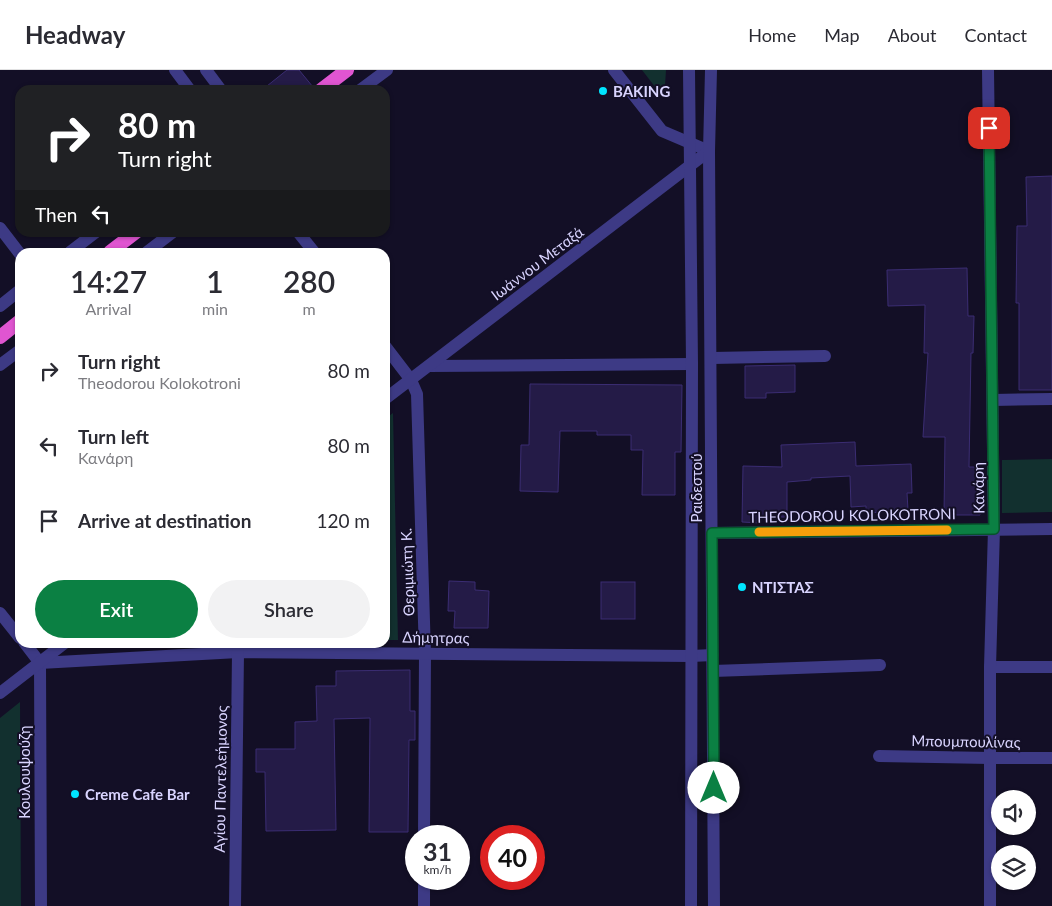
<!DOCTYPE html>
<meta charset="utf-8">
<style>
body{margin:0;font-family:Lato,sans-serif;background:#f2f2f3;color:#2b2b33;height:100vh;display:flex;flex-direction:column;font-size:19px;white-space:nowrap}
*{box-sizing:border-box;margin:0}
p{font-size:16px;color:#7c7c81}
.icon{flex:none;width:28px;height:28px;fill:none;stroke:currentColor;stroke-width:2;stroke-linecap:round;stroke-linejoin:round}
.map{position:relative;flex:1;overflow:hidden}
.panel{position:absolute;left:15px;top:178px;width:375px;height:400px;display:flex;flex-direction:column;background:#fff;border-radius:15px;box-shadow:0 1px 4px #0004}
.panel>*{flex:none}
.guide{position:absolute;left:15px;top:15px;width:375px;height:152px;border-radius:15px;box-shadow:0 1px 4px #0004;background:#202124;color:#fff;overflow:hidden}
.buttons{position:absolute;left:991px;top:720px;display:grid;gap:10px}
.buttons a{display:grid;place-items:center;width:45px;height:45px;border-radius:50%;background:#fff;box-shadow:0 1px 4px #0004;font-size:25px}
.speed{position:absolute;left:405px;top:755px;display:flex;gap:10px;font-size:25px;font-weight:700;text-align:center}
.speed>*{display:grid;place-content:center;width:65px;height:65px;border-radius:50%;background:#fff;box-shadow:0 1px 4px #0004;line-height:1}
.speed small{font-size:12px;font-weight:400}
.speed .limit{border:8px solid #d22;background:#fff;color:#111}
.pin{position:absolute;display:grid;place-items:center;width:42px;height:42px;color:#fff;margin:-21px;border-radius:10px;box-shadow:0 2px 8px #0006}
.me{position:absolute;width:55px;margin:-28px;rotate:0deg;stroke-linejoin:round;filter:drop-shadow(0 0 4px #0008)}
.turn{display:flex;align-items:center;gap:18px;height:105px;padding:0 20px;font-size:22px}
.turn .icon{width:65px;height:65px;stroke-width:2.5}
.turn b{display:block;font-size:35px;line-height:42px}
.then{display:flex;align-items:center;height:48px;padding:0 20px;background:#0003;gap:10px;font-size:19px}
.eta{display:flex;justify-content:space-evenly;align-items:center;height:85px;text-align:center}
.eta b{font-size:30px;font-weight:600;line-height:35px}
.action{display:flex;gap:10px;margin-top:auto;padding:10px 20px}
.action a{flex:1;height:58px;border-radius:30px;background:#0b8043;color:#fff;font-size:20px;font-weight:600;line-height:58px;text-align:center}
.action a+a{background:#f2f2f3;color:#2b2b33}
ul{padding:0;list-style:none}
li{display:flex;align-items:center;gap:15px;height:75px;padding:0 20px}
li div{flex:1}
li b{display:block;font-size:19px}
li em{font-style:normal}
header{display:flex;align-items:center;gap:30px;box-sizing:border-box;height:70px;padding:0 25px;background:#fff;border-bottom:1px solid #e1e1e2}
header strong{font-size:24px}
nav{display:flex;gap:28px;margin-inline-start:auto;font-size:18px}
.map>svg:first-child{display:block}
.green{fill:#12302f}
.building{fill:#241b47;stroke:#3b2d73}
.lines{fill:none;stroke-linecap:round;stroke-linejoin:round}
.service{stroke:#3d3a85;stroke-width:12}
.minor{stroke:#3d3a85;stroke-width:12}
.tertiary{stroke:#3d3a85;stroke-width:12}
.trunk{stroke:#e055d1;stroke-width:14}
.route-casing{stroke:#07532c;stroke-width:12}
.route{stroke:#0b8043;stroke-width:9}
.slow{stroke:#f59e0b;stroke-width:9}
.poi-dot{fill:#00e5ff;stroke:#130f26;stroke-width:2}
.labels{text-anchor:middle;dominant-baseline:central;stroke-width:4;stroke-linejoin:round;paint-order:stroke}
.poi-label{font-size:15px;font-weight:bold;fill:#d9d4ff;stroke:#130f26;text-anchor:start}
.street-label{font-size:15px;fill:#d9d4ff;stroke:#130f26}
</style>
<header>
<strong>Headway</strong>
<nav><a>Home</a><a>Map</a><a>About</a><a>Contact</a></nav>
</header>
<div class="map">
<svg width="1052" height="836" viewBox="0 0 1052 836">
<rect width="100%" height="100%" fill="#130f26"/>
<!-- green -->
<g class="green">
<path d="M642,0H666L665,16L662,26Z"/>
<path d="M393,343L398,570H385V349Z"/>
<path d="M1052,389V442L1002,443V390Z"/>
<path d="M20,632L21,836H0V648Z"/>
</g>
<!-- building -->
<g class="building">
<path d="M287,0H299L313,17L312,20H262Z"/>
<path d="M1052,106V320H1019V233H1016L1017,156H1027L1026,107Z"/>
<path d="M967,198L968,246H974L973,283H971L969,397H980V445H944L945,367H923L928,283H924L925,235L888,236L887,200Z"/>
<path d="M795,295V322L766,323V328H745V296Z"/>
<path d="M530,314L682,315L681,382H675V425H642L643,380H631V365H597V361H560L558,422L520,421L521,375H529Z"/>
<path d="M855,372L856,396L911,394L912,423H907L908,440H883V442L866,443V436L851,437L850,406L811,408V410L787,412V447H761L760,453L742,452L743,396L782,397L781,375Z"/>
<path d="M449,511L475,512V520L489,521L488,558H454L455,541H448Z"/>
<rect x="601" y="512" width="34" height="37"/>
<path d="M410,600V641H415V670H409L408,762H369L370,648L334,649L336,760L266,761L265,702H256V679H295V652L317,651L316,616H336V601Z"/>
</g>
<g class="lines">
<!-- service -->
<g class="service">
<path d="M712,288L825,286"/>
<path d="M990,597H1052"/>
<path d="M713,601L880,595"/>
<path d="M879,686L990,688H1052"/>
</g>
<!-- minor -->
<g class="minor">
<path d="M175,0L190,20"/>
<path d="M206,0L221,20"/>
<path d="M614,0L662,61L709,81"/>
<path d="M988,0L994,459L990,597V836"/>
<path d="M360,20L387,0"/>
<path d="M0,158L20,184"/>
<path d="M298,162L314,182"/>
<path d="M70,182L96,162"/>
<path d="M147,182L173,162"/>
<path d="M0,236L20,220"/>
<path d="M385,276L411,310L417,324L425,584L424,766"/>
<path d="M0,295L20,280"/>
<path d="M429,296L692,294"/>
<path d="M385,329L709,81"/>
<path d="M993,330L1052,329"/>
<path d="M712,463L1052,459"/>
<path d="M0,543L20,568"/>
<path d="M24,572L40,593L41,836"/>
<path d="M40,593L238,582L691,586L713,585"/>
<path d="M0,623L66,572"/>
<path d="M235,836L238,582"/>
<path d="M424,836V809"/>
</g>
<!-- tertiary -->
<g class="tertiary">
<path d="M689,0L692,294L691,836"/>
<path d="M711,0L709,81L714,836"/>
</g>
<!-- trunk -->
<g class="trunk">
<path d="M321,20L347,0"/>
<path d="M110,182L136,162"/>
<path d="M0,267L20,251"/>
</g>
</g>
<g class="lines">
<defs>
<path id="route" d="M714,718L712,463L994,459L989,58"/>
</defs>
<!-- route casing -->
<use href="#route" class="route-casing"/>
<!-- route -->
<use href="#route" class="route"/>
<!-- slow -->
<path class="slow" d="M759,462L947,460"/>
</g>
<!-- markers -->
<g class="poi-dot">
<circle cx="603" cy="21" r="5"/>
<circle cx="742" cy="517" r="5"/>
<circle cx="75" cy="724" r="5"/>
</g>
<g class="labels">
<!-- poi labels -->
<g class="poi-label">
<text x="613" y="21">BAKING</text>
<text x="752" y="517">ΝΤΙΣΤΑΣ</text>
<text x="85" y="724">Creme Cafe Bar</text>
</g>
<!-- street labels -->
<g class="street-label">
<text transform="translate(537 193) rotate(-37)">Ιωάννου Μεταξά</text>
<text transform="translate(696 418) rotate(-90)">Ραιδεστού</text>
<text transform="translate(978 418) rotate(-91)">Κανάρη</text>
<text transform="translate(852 445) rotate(-1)">THEODOROU KOLOKOTRONI</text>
<text transform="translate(407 502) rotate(-92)">Θεριμιώτη Κ.</text>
<text transform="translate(436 567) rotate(1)">Δήμητρας</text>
<text transform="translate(966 671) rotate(1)">Μπουμπουλίνας</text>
<text transform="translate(24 702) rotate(-90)">Κουλουψούζη</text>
<text transform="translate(220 709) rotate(-89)">Αγίου Παντελεήμονος</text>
</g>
</g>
</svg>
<div class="buttons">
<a><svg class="icon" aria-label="sound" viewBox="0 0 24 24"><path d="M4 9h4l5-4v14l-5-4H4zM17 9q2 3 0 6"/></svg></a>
<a><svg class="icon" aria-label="layers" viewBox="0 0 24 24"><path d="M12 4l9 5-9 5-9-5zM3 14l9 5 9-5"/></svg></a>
</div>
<div class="speed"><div>31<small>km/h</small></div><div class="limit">40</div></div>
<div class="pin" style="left:989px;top:58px;background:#d93025"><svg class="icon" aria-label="arrive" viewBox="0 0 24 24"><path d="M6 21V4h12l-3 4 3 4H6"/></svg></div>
<svg class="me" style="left:714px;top:718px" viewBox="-20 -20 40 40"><circle r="19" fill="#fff"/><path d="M0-13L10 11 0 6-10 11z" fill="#0b8043"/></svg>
<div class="guide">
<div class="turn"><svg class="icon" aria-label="right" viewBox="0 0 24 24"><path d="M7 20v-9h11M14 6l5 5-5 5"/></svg><div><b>80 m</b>Turn right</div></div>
<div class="then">Then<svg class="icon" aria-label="left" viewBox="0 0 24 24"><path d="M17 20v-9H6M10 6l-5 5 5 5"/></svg></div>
</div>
<section class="panel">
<div class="eta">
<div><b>14:27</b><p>Arrival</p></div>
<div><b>1</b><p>min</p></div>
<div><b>280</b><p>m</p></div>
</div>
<ul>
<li><svg class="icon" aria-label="right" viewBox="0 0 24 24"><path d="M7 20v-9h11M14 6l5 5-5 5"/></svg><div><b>Turn right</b><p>Theodorou Kolokotroni</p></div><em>80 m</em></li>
<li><svg class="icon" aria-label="left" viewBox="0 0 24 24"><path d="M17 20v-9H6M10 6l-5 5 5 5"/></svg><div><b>Turn left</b><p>Κανάρη</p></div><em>80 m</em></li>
<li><svg class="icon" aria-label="arrive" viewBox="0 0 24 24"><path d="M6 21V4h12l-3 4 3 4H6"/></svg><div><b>Arrive at destination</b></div><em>120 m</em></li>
</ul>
<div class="action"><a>Exit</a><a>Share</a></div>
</section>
</div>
